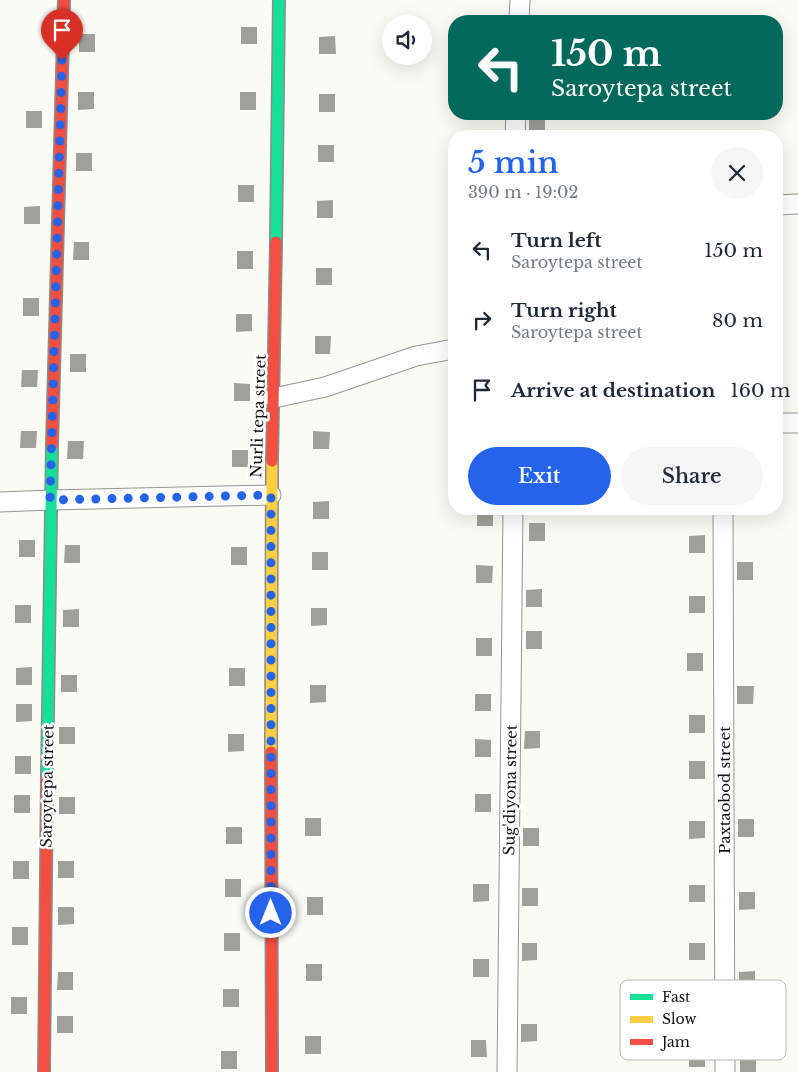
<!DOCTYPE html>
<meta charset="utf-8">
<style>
body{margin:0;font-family:"Libre Baskerville",serif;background:#f6f6f7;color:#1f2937;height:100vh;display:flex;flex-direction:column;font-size:19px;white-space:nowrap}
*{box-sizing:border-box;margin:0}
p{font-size:16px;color:#747a83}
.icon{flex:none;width:28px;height:28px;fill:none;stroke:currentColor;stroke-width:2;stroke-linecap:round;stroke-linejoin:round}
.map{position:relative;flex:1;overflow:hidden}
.panel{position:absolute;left:448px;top:130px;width:335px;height:385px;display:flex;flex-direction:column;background:#fff;border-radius:20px;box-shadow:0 5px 20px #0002}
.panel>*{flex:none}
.hud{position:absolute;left:448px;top:15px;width:335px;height:105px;border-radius:20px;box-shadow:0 5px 20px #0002;background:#00695c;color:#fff;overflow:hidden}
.fabs{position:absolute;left:382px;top:15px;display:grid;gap:10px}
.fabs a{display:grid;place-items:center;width:50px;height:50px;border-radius:50%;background:#fff;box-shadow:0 5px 20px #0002;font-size:25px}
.pin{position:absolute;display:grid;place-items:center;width:42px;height:42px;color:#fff;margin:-51px -21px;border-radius:50% 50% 50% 0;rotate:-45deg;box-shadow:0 0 5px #0007}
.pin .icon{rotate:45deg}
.me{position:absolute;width:55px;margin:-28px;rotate:0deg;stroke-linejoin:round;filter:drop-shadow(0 0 4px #0008)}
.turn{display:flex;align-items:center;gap:18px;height:105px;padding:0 20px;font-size:22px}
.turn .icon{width:65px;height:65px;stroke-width:2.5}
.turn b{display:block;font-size:35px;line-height:42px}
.round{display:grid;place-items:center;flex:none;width:52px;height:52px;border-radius:26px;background:#f6f6f7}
.headline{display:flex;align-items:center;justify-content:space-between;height:85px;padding:0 20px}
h1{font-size:30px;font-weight:600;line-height:38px;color:#2563eb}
.cta{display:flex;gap:10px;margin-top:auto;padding:10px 20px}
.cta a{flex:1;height:58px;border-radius:30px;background:#2563eb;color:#fff;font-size:20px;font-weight:600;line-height:58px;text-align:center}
.cta a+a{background:#f6f6f7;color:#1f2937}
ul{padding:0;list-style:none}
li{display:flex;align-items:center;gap:15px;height:70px;padding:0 20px}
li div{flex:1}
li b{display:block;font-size:19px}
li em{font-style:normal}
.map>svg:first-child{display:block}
.building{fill:#9f9f9b}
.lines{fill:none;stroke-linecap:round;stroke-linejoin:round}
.street-casing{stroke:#969694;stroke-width:21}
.fast-casing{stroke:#8c8c8a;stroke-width:14}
.slow-casing{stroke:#8c8c8a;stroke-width:14}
.jam-casing{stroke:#8c8c8a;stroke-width:14}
.street{stroke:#fefefe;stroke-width:19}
.fast{stroke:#16e098;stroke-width:11}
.slow{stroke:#ffcf43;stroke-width:11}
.jam{stroke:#f24e42;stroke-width:11}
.route{stroke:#2563eb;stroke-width:9;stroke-dasharray:0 16.2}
.labels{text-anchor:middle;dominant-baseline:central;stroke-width:5;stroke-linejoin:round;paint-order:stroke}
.street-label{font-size:15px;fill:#101010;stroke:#fff}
.key{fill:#fff;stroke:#b7b7b7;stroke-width:1}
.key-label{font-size:14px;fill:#101010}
</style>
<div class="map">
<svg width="798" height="1072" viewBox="0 0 798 1072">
<rect width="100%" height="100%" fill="#fbfbf6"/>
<!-- building -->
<g class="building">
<rect x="241" y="27" width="16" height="17"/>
<rect x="79" y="34" width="16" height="18"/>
<path d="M335,36L336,54H319V37Z"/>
<path d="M78,92H94V109L78,110Z"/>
<rect x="240" y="92" width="16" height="18"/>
<rect x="319" y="94" width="16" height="18"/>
<rect x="26" y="111" width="16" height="17"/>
<rect x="480" y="114" width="16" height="2"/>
<rect x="529" y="117" width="16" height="18"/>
<rect x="318" y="145" width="16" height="17"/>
<rect x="76" y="153" width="16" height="18"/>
<rect x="238" y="185" width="16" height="17"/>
<path d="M333,200V218H317V201Z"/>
<path d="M40,206V224H24V207Z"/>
<path d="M74,242H89V260H73Z"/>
<rect x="237" y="251" width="16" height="18"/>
<rect x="316" y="268" width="16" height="17"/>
<rect x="23" y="298" width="16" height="18"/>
<path d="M236,314H252V331L236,332Z"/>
<path d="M315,336H331L330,354H315Z"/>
<rect x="70" y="354" width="16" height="18"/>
<path d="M22,370H38L37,387H21Z"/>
<path d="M234,383L250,384V401H234Z"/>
<path d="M21,431H37L36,448H20Z"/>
<path d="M313,431L330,432L329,449H313Z"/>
<path d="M68,441H84L83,459H67Z"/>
<rect x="232" y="450" width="16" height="17"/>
<path d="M329,501V519H313V502Z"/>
<rect x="477" y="509" width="16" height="17"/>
<rect x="529" y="523" width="16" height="18"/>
<path d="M705,535V553H689V536Z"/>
<rect x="19" y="540" width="16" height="17"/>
<path d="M65,545H80V563H64Z"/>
<rect x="231" y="547" width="16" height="18"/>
<rect x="312" y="552" width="16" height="18"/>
<rect x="737" y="562" width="16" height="18"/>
<path d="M476,565L493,566L492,583H476Z"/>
<path d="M542,589V607H526V590Z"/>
<rect x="689" y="596" width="16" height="17"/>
<rect x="15" y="605" width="16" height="18"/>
<path d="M311,608H327V625L311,626Z"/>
<path d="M79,609V627H63V610Z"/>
<rect x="526" y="631" width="16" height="18"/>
<rect x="476" y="638" width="16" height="18"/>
<rect x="687" y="653" width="16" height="18"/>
<path d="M32,667V685H16V668Z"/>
<rect x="229" y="668" width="16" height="18"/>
<rect x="61" y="675" width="16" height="17"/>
<path d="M310,685H326V702L310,703Z"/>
<path d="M737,686H754L753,704H737Z"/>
<rect x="475" y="694" width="16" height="17"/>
<path d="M16,704H32V721L16,722Z"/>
<rect x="689" y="715" width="16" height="18"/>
<rect x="59" y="727" width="16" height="17"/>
<path d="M525,731H540V748L524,749Z"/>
<path d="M228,734H244V751L228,752Z"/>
<path d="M475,739L491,740V757H475Z"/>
<rect x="15" y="756" width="16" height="18"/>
<rect x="689" y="761" width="16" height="18"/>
<rect x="475" y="794" width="16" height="18"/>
<rect x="14" y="795" width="16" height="18"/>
<rect x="59" y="797" width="16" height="17"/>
<rect x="305" y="818" width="16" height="18"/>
<rect x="738" y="819" width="16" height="18"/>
<path d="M689,821H705V838L689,839Z"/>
<rect x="226" y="827" width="16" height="17"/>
<rect x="523" y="828" width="16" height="18"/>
<rect x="13" y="861" width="16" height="18"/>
<rect x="58" y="861" width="16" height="17"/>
<rect x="225" y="879" width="16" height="18"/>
<path d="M473,884H489V901L473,902Z"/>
<rect x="689" y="885" width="16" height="17"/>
<rect x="522" y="888" width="16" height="18"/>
<path d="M739,892H755V909L739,910Z"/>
<rect x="307" y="897" width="16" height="18"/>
<path d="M58,907H74V924L58,925Z"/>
<rect x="12" y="927" width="16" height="18"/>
<rect x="224" y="933" width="16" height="18"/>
<path d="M522,943H537V960L522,961Z"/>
<rect x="689" y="943" width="16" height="17"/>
<rect x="473" y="959" width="16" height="18"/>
<rect x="306" y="964" width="16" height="17"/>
<path d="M755,971V989L739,990V972Z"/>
<path d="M58,972H73V990H57Z"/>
<rect x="223" y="989" width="16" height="18"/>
<rect x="11" y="997" width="16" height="17"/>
<rect x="57" y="1016" width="16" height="17"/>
<path d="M521,1024H537V1041L521,1042Z"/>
<rect x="305" y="1036" width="16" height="18"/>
<path d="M471,1040H486L487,1057H471Z"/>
<rect x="689" y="1050" width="16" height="17"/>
<rect x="221" y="1051" width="16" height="18"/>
<rect x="740" y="1059" width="16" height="13"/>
</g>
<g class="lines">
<defs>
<g id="street">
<path d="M519,21L520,0"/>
<path d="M515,136L516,114"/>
<path d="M776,205L798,204"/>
<path d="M274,398L325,387L416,356L454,349"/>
<path d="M776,423H798"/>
<path d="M0,502L50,500L271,495"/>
<path d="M723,509L725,1072"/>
<path d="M507,1072L513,509"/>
</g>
<g id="fast">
<path d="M276,242L279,0"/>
<path d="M47,777L52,445"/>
</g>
<path id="slow" d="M271,752L272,461"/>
<g id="jam">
<path d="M52,445L64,0"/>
<path d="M272,461L276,242"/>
<path d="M271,752L272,1072"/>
<path d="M44,1072L47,777"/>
</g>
</defs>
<!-- street casing -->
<use href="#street" class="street-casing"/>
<!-- fast casing -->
<use href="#fast" class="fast-casing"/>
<!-- slow casing -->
<use href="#slow" class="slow-casing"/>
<!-- jam casing -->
<use href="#jam" class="jam-casing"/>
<!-- street -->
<use href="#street" class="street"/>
<!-- fast -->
<use href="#fast" class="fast"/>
<!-- slow -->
<use href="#slow" class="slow"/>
<!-- jam -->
<use href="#jam" class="jam"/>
</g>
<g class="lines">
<!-- route -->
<path class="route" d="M62,60L50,500L271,495V913"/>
</g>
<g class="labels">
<!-- street labels -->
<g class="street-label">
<text transform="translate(258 416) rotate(-88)">Nurli tepa street</text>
<text transform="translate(47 786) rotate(-89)">Saroytepa street</text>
<text transform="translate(510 790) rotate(-89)">Sug'diyona street</text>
<text transform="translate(724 790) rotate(-90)">Paxtaobod street</text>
</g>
</g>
<!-- legend -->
<rect x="620" y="980" width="166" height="80" rx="8" class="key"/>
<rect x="630" y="994" width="23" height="6" fill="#16e098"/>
<rect x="630" y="1016" width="23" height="7" fill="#ffcf43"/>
<rect x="630" y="1039" width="23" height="6" fill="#f24e42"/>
<g class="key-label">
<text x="662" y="1002">Fast</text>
<text x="662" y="1024">Slow</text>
<text x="662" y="1047">Jam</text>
</g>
</svg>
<div class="fabs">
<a><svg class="icon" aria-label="sound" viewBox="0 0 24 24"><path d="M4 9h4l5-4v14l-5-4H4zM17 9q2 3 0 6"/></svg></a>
</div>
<div class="pin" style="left:62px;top:60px;background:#d93025"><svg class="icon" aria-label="arrive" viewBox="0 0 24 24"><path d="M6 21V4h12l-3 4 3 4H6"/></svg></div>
<svg class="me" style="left:271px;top:913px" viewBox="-20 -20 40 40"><circle r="17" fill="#2563eb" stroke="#fff" stroke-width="3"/><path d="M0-11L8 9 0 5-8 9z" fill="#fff"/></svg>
<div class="hud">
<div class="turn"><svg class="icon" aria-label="left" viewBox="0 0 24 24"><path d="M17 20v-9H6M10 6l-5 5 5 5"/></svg><div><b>150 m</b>Saroytepa street</div></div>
</div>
<section class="panel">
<div class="headline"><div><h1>5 min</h1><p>390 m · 19:02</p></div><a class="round"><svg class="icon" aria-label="close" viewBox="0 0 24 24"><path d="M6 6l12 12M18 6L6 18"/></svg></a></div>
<ul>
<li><svg class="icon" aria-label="left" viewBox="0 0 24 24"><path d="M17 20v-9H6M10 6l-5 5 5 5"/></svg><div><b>Turn left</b><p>Saroytepa street</p></div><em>150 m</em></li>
<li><svg class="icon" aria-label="right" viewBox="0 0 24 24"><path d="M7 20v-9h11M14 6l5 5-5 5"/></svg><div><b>Turn right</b><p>Saroytepa street</p></div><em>80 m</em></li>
<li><svg class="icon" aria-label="arrive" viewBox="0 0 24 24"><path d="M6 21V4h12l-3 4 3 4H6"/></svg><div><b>Arrive at destination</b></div><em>160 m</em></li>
</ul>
<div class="cta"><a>Exit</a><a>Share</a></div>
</section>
</div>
